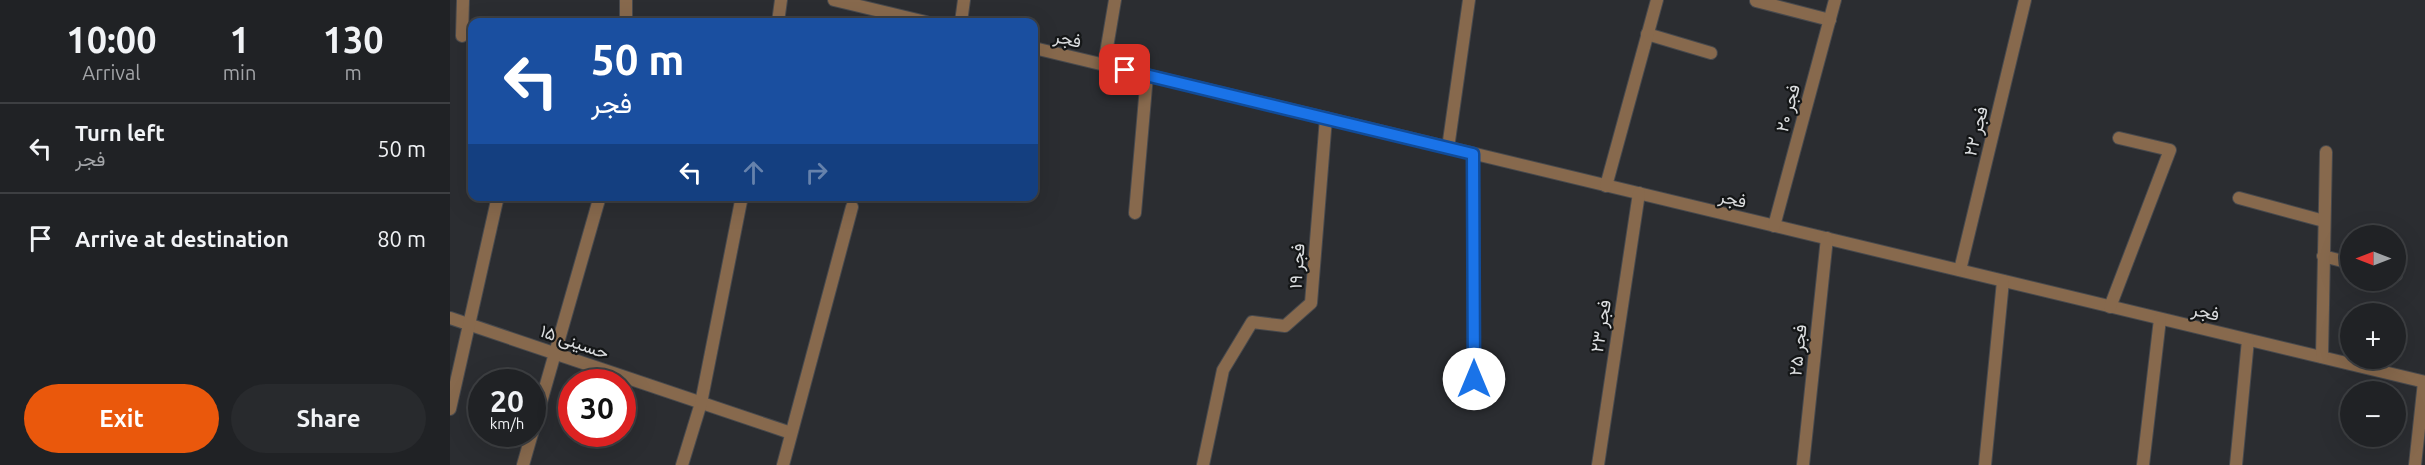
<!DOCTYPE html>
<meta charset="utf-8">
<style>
body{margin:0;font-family:Ubuntu,Vazirmatn,sans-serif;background:#282a2d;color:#f1f3f6;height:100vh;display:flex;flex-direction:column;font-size:22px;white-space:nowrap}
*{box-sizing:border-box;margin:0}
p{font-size:20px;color:#a2a4a7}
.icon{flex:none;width:33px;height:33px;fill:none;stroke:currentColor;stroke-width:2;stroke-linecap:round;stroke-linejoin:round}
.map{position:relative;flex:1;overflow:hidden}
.sheet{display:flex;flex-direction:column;background:#202225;width:450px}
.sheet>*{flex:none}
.hud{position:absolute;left:18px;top:18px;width:570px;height:183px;border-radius:12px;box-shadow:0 6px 24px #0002,0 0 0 2px #3d3f42;background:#1a4fa0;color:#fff;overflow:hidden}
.needle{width:39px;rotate:270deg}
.tools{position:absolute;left:1890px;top:225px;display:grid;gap:12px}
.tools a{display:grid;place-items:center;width:66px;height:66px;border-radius:50%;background:#202225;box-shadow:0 6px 24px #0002,0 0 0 2px #3d3f42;font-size:30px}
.speed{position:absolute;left:18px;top:369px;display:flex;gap:12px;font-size:30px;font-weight:700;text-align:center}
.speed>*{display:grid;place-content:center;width:78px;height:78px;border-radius:50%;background:#202225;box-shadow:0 6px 24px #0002,0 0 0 2px #3d3f42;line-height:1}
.speed small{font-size:15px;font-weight:400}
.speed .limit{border:9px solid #d22;background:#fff;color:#111}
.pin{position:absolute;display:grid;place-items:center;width:51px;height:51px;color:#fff;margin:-26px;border-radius:12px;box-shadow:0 3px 9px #0006}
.me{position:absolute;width:66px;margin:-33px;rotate:0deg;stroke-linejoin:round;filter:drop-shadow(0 0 4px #0008)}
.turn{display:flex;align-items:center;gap:21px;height:126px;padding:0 24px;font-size:27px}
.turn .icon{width:78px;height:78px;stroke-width:2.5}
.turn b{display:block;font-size:42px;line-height:51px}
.lanes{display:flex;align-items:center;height:57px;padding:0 24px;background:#0003;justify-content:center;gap:30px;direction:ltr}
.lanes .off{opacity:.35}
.eta{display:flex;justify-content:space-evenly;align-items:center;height:102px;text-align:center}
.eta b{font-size:36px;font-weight:700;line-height:42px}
.cta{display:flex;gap:12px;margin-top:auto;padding:12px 24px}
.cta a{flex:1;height:69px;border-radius:36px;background:#ea580c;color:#fff;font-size:24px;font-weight:700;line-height:69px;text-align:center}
.cta a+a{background:#282a2d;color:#f1f3f6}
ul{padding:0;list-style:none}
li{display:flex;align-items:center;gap:18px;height:90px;padding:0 24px;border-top:2px solid #3d3f42}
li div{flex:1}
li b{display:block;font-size:22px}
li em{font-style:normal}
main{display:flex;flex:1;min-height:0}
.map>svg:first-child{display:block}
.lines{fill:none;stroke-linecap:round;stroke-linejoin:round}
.street-casing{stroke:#47494d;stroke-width:14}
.street{stroke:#87694d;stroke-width:12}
.route-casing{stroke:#114b97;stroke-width:15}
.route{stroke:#1a73e8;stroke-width:10}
.labels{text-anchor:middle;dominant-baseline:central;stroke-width:4.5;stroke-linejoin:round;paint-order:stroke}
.street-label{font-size:18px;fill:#dbdddf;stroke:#141617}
</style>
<main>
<section class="sheet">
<div class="eta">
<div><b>10:00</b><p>Arrival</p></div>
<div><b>1</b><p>min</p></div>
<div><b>130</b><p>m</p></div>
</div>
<ul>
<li><svg class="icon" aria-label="left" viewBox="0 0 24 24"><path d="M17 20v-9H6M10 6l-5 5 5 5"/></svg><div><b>Turn left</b><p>فجر</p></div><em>50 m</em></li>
<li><svg class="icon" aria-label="arrive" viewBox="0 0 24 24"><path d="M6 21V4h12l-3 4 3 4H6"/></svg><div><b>Arrive at destination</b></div><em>80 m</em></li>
</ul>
<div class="cta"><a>Exit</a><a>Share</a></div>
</section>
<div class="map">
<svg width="1975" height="465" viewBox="0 0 1975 465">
<rect width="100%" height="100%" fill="#2b2d31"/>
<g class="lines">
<defs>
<g id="street">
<path d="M384,0L476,22"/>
<path d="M1306,1L1380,20"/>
<path d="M176,22V0"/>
<path d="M328,22L331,0"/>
<path d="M511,22L514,0"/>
<path d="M1197,34L1261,53"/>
<path d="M12,36L13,0"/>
<path d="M584,48L1975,382"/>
<path d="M654,65L665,0"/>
<path d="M998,148L1019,0"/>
<path d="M1023,154L1024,379"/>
<path d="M1156,186L1207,0"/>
<path d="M1789,198L1874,221"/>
<path d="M685,213L697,75"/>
<path d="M1324,226L1385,0"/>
<path d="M1873,256L1900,263"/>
<path d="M1510,270L1575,0"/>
<path d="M1946,274V275"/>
<path d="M1660,307L1720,150L1669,138"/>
<path d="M0,318L341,433"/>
<path d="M1872,357L1876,152"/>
<path d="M0,409L48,196"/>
<path d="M73,465L150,196"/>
<path d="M232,465L251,403L292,196"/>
<path d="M333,465L402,207"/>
<path d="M753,465L773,370L802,322L835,326L861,303L876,118"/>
<path d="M1148,465L1189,193"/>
<path d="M1353,465L1377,238"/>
<path d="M1535,465L1553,281"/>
<path d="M1693,465L1710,319"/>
<path d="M1786,465L1798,340"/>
<path d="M1965,465L1974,382"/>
</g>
</defs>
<!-- street casing -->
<use href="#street" class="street-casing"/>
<!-- street -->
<use href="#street" class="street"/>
</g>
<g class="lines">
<defs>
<path id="route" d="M675,70L1023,154L1024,379"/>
</defs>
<!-- route casing -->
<use href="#route" class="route-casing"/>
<!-- route -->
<use href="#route" class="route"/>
</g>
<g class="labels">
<!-- street labels -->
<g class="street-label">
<text transform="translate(618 38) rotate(13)">فجر</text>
<text transform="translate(1337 108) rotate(-75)">فجر ۲۰</text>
<text transform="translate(1525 131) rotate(-76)">فجر ۲۲</text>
<text transform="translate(1283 198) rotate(14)">فجر</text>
<text transform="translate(846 266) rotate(-86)">فجر ۱۹</text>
<text transform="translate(1756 311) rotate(13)">فجر</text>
<text transform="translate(1150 326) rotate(-81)">فجر ۲۳</text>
<text transform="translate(125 341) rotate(19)">حسینی ۱۵</text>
<text transform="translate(1347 350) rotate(-84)">فجر ۲۵</text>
</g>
</g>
</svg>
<div class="tools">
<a><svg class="needle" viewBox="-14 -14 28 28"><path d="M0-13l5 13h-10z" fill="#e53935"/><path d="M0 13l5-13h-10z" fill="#a2a4a7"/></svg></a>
<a>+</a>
<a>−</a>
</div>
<div class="speed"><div>20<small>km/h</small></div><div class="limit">30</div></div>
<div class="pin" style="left:675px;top:70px;background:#d93025"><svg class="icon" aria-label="arrive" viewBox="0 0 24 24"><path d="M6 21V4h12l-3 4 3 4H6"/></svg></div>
<svg class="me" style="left:1024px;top:379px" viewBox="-20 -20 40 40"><circle r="19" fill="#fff"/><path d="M0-13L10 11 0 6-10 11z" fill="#1a73e8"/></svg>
<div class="hud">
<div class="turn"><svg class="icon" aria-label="left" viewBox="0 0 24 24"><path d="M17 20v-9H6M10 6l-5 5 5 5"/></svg><div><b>50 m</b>فجر</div></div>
<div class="lanes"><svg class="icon" aria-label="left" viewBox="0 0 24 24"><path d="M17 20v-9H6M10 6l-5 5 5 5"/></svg><svg class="icon off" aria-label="ahead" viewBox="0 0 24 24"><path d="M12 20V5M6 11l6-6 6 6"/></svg><svg class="icon off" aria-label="right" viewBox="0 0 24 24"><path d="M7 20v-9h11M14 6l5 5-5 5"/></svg></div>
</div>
</div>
</main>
